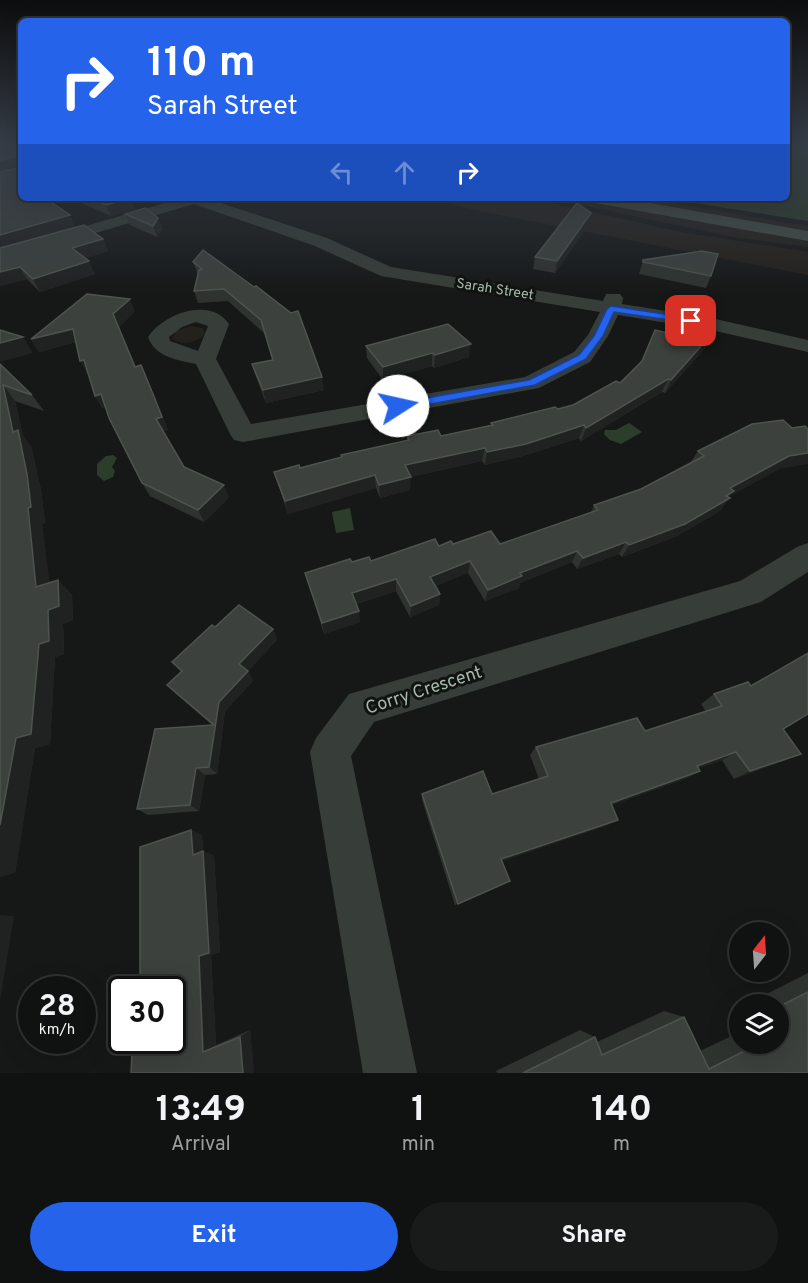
<!DOCTYPE html>
<style>
body{margin:0;font-family:Overpass,sans-serif;background:#191b1a;color:#f1f3f6;height:100vh;display:flex;flex-direction:column;font-size:22px;white-space:nowrap}
*{box-sizing:border-box;margin:0}
p{font-size:20px;color:#9c9e9f}
.icon{flex:none;width:33px;height:33px;fill:none;stroke:currentColor;stroke-width:2;stroke-linecap:round;stroke-linejoin:round}
.map{position:relative;height:1073px;overflow:hidden}
.drawer{display:flex;flex-direction:column;background:#101211;flex:1}
.drawer>*{flex:none}
.top-card{position:absolute;left:18px;top:18px;width:772px;height:183px;border-radius:9px;box-shadow:0 6px 24px #0002,0 0 0 2px #303231;background:#2563eb;color:#fff;overflow:hidden}
.needle{width:39px;rotate:17deg}
.tools{position:absolute;left:729px;top:922px;display:grid;gap:12px}
.tools a{display:grid;place-items:center;width:60px;height:60px;border-radius:50%;background:#101211;box-shadow:0 6px 24px #0002,0 0 0 2px #303231;font-size:30px}
.speed{position:absolute;left:18px;top:976px;display:flex;gap:12px;font-size:30px;font-weight:700;text-align:center}
.speed>*{display:grid;place-content:center;width:78px;height:78px;border-radius:50%;background:#101211;box-shadow:0 6px 24px #0002,0 0 0 2px #303231;line-height:1}
.speed small{font-size:15px;font-weight:400}
.speed .limit{border:3px solid #111;border-radius:9px;background:#fff;color:#111}
.pin{position:absolute;display:grid;place-items:center;width:51px;height:51px;color:#fff;margin:-26px;border-radius:12px;box-shadow:0 3px 9px #0006}
.me{position:absolute;width:66px;margin:-33px;rotate:80deg;stroke-linejoin:round;filter:drop-shadow(0 0 4px #0008)}
.turn{display:flex;align-items:center;gap:21px;height:126px;padding:0 30px;font-size:27px}
.turn .icon{width:78px;height:78px;stroke-width:2.5}
.turn b{display:block;font-size:42px;line-height:51px}
.lanes{display:flex;align-items:center;height:57px;padding:0 30px;background:#0003;justify-content:center;gap:30px;direction:ltr}
.lanes .off{opacity:.35}
.eta{display:flex;justify-content:space-evenly;align-items:center;height:102px;text-align:center}
.eta b{font-size:36px;font-weight:700;line-height:42px}
.cta{display:flex;gap:12px;margin-top:auto;padding:12px 30px}
.cta a{flex:1;height:69px;border-radius:36px;background:#2563eb;color:#fff;font-size:24px;font-weight:700;line-height:69px;text-align:center}
.cta a+a{background:#191b1a;color:#f1f3f6}
.map>svg:first-child{display:block}
.green{fill:#24201b}
.water{fill:#2d3d2b}
.lines{fill:none;stroke-linecap:round;stroke-linejoin:round}
.street{fill:#373d38;fill-rule:evenodd}
.secondary{fill:#444e46;fill-rule:evenodd}
.wall{fill:#2f3330}
.shaded-wall{fill:#202221}
.building{fill:#3c413d;stroke:#4d544e;stroke-width:1.5}
.route{fill:#2563eb;stroke:#184099;stroke-width:1.5}
.labels{text-anchor:middle;dominant-baseline:central;stroke-width:6;stroke-linejoin:round;paint-order:stroke}
.far-street-label{font-size:14px;fill:#a7b9a9;stroke:#111312}
.near-street-label{font-size:18px;fill:#a7b9a9;stroke:#111312}
</style>
<div class="map">
<svg width="808" height="1073" viewBox="0 0 808 1073">
<rect width="100%" height="100%" fill="#161817"/>
<!-- green -->
<g class="green">
<path d="M432,198H528L681,232L808,252V275L474,210Z"/>
<path d="M548,198H576L808,239V247L733,237Z"/>
<path d="M620,198H644L808,226V231Z"/>
<path d="M191,326L203,328L205,334C196,343 183,346 172,339L175,331Z"/>
</g>
<!-- water -->
<g class="water">
<path d="M788,144H808V221L664,198H788Z"/>
<path d="M629,423L642,432L621,444L610,440L604,434L605,430H616Z"/>
<path d="M113,455L117,458L112,467L115,471L113,477L104,481L97,475V464L106,456Z"/>
<path d="M350,508L354,530L336,533L332,512Z"/>
</g>
<g class="lines">
<!-- street -->
<g class="street">
<path d="M182,198H206L327,238L391,267L603,301L606,294H620L623,298L622,304L711,318L808,340V352L711,330L618,315L608,336L590,362L539,388L243,442L234,440L230,434L196,364C177,360 155,357 148,337C163,314 210,296 229,324L216,359L251,424L525,377L574,352L588,335L600,312L381,276L315,246L194,204L0,261V251ZM196,322L208,326L198,351L170,341L169,337L182,327Z"/>
<path d="M808,543V572L761,602L374,722L351,756L417,1073H363L310,752L316,738L349,694L740,581L797,547Z"/>
</g>
<!-- secondary -->
<path class="secondary" d="M587,198H622L808,231V241L595,203Z"/>
</g>
<!-- wall -->
<g class="wall">
<path d="M0,144H21V198L75,227L25,241L103,239L108,251L85,258L95,274L40,292L27,279L0,286Z"/>
<path d="M70,198H131L135,209L111,216Z"/>
<path d="M125,214L158,218L162,229L157,237L130,225Z"/>
<path d="M589,224L555,273L533,269L535,257Z"/>
<path d="M203,250L324,390L266,403L256,377L252,364L272,360L264,333L228,301L198,303L194,291L198,275L193,262Z"/>
<path d="M643,260L711,276L706,288L639,274Z"/>
<path d="M135,311L119,327L136,367L161,412L168,430L163,431L184,467L229,497L204,522L150,496L142,483L105,407L102,408L88,374H87L76,342L39,352L31,339Z"/>
<path d="M671,324L706,347L665,393L662,392L581,441L579,438L523,456L485,465L482,461L410,477V490L380,498L376,488L288,514L274,472L300,468L407,440V436H441L491,425V423L558,409L573,405L620,383L642,362L668,333Z"/>
<path d="M366,346L469,357L434,368L432,366L383,380L367,358Z"/>
<path d="M0,364L32,395L44,411L15,401L23,436L31,446L41,490L45,523L42,524L49,583L58,580L72,595L73,620L63,624L64,654L55,657L50,744L35,748L15,873Z"/>
<path d="M698,451L779,469L731,495L720,511L677,536L622,557L619,554L577,569L572,562L520,583L519,588L485,601L468,573L435,586L440,594L439,605L410,617L396,591L356,604L360,622L324,634L305,573L352,562L371,561L439,546L453,544H500L591,512L594,505L641,489L690,463Z"/>
<path d="M215,627L273,629L277,640L248,671L253,681L225,711L217,774L205,775L199,811L148,815L137,809L212,725L176,694L167,685L181,672L172,662Z"/>
<path d="M714,694L783,729L801,754L783,761L734,779L722,760L698,768L700,771L687,778L612,805L608,825L502,861L505,884L455,905L422,800V794H492L539,779L530,755L536,747L645,731L706,712L701,704Z"/>
<path d="M191,830L202,835L203,851L214,856L220,952L211,955L216,1045L250,1030L254,1073L132,1052L139,1050L172,1041Z"/>
<path d="M808,973V1073H497L496,1071L580,1030L595,1037L597,1042L664,1011L684,1017L700,1051L740,1032V1044H778V1005H745Z"/>
<path d="M740,1008V1023L733,1011Z"/>
</g>
<!-- shaded-wall -->
<g class="shaded-wall">
<path d="M15,156L20,167L0,173V161Z"/>
<path d="M131,198L135,209L111,216L106,205Z"/>
<path d="M591,213L589,224L555,273L557,261Z"/>
<path d="M70,215L75,227L0,249V235Z"/>
<path d="M158,218L162,229L157,237L153,226Z"/>
<path d="M103,239L108,251L78,261L72,248Z"/>
<path d="M89,261L95,274L40,292L33,279Z"/>
<path d="M20,267L27,279L0,286V272Z"/>
<path d="M130,299L135,311L119,327L141,380L113,314Z"/>
<path d="M73,329L80,341L39,352L31,339Z"/>
<path d="M712,334L706,347L665,393L671,380Z"/>
<path d="M23,337L33,353L0,362V343Z"/>
<path d="M471,344L469,357L434,368L435,355Z"/>
<path d="M432,353V366L383,380V367Z"/>
<path d="M84,360L91,373L87,374L80,361Z"/>
<path d="M141,365L161,412L168,430L162,432L156,419Z"/>
<path d="M322,377L324,390L266,403L263,390Z"/>
<path d="M668,379L662,392L581,441L586,428Z"/>
<path d="M3,385L15,401L23,436L31,446L41,490L45,523L42,524L52,601L36,587L13,432Z"/>
<path d="M101,394L108,407L102,408L95,396Z"/>
<path d="M584,425L579,438L523,456L485,465L487,452Z"/>
<path d="M485,448L482,461L405,478V465Z"/>
<path d="M808,453V464L779,469L731,495L720,511L677,536L622,557L629,545L730,488L789,456Z"/>
<path d="M375,475L376,488L288,514L285,501Z"/>
<path d="M411,477L410,490L380,498L379,485Z"/>
<path d="M224,485L229,497L204,522L198,510Z"/>
<path d="M626,542L619,554L577,569L583,558Z"/>
<path d="M577,551L572,562L520,583L519,588L485,601L488,590L520,573Z"/>
<path d="M470,561L468,573L429,589L430,577Z"/>
<path d="M396,579V591L354,604L352,593Z"/>
<path d="M58,580L72,595L73,620L63,624L64,654L55,657L50,744L35,748L15,873L0,877V825L16,738L39,644L48,610Z"/>
<path d="M440,594L439,605L410,617L411,606Z"/>
<path d="M359,611L360,622L324,634L322,623Z"/>
<path d="M273,629L277,640L245,674L239,664Z"/>
<path d="M248,671L253,681L225,711L217,774L209,767L219,702Z"/>
<path d="M736,752L722,760L684,774L697,766Z"/>
<path d="M801,754L783,761L734,779L750,771Z"/>
<path d="M196,768L205,775L199,811L190,805Z"/>
<path d="M700,771L687,778L601,809L611,803Z"/>
<path d="M618,820L608,825L497,863L501,859Z"/>
<path d="M191,830L202,835L203,851L214,856L220,952L211,955L216,1045L203,1052Z"/>
<path d="M0,915L14,916L0,1000Z"/>
<path d="M250,1030L254,1073H243L240,1037Z"/>
</g>
<!-- building -->
<g class="building">
<path d="M0,144H21V176L19,179L21,181V198H45L70,215L0,235V172L17,168L18,159L15,156L0,161Z"/>
<path d="M90,198H131L106,205Z"/>
<path d="M577,203L591,213L557,261L535,257Z"/>
<path d="M145,208L158,218L153,226L125,214Z"/>
<path d="M84,225L103,239L72,248L89,261L33,279L20,267L0,272V248Z"/>
<path d="M203,250L254,287L256,286L291,313L298,311L322,377L263,390L252,364L273,360L261,320L224,289L194,291L199,270L202,269L193,262Z"/>
<path d="M702,251L718,254L711,276L643,262V260Z"/>
<path d="M87,294L130,299L113,314L135,367L141,365L155,399L162,417L156,419L184,467L224,485L198,510L142,483L109,418L101,394L95,396L84,360L80,361L73,329L31,339Z"/>
<path d="M448,324L471,344L435,355L432,353L383,367L366,346Z"/>
<path d="M671,324L712,334L671,380L668,379L586,428L584,425L526,444L487,452L485,448L405,465L411,477L379,485L375,475L285,501L274,472L299,465L300,468L342,457L341,455L409,440L407,436L438,430L441,436L493,425L491,423L555,407L558,409L573,405L616,381L620,383L642,361L655,330L668,333Z"/>
<path d="M0,330L23,337L0,343Z"/>
<path d="M0,364L32,395L3,385L13,432L18,430L27,474L31,507L28,508L36,587L58,580L59,606L48,610L49,641L39,644L31,734L16,738L0,825Z"/>
<path d="M783,420L792,428L805,426L808,429V453L789,456L730,488L734,491L726,496L730,498L685,524L629,545L626,542L583,558L577,551L520,573L522,576L488,590L470,561L430,577L440,594L411,606L396,579L352,593L359,611L322,623L305,573L350,559L352,562L369,557L371,561L435,539L439,546L451,541L453,544L491,531L500,544L598,510L594,505L641,489L704,456L698,451L752,424Z"/>
<path d="M239,605L273,629L239,664L248,671L219,702L209,767L196,768L190,805L137,809L155,729L214,725L167,685L182,671L172,662L212,625L215,627Z"/>
<path d="M808,653V714L783,729L801,754L750,771L736,752L697,766L700,771L611,803L618,820L501,859L510,881L458,904L422,794L483,771L492,794L548,776L536,747L637,718L645,731L722,706L714,694L748,682L751,686Z"/>
<path d="M191,830L193,855L203,851L209,953L199,956L203,1052L240,1037L243,1073H131L132,1052L139,1050V1041H172V990H140V847Z"/>
<path d="M808,992V1073H523L595,1037L602,1055L684,1017L709,1069L758,1044H778V1007Z"/>
</g>
<!-- sky -->
<linearGradient id="sky" x2="0" y2="1"><stop stop-color="#0c0d0d"/><stop offset="0.49" stop-color="#363d47"/><stop offset="1" stop-color="#363d47" stop-opacity="0"/></linearGradient>
<rect width="808" height="294" fill="url(#sky)"/>
<!-- route -->
<path class="route" d="M611,306L691,318L696,321L691,323L614,312L603,336L586,359L535,385L398,410L393,406L398,403L529,380L579,355L594,336L607,309Z"/>
<g class="labels">
<!-- far-street labels -->
<g class="far-street-label">
<text transform="translate(495 290) rotate(9)">Sarah Street</text>
</g>
<!-- near-street labels -->
<g class="near-street-label">
<text transform="translate(424 691) rotate(-18)">Corry Crescent</text>
</g>
</g>
</svg>
<div class="tools">
<a><svg class="needle" viewBox="-14 -14 28 28"><path d="M0-13l5 13h-10z" fill="#e53935"/><path d="M0 13l5-13h-10z" fill="#9c9e9f"/></svg></a>
<a><svg class="icon" aria-label="layers" viewBox="0 0 24 24"><path d="M12 4l9 5-9 5-9-5zM3 14l9 5 9-5"/></svg></a>
</div>
<div class="speed"><div>28<small>km/h</small></div><div class="limit">30</div></div>
<div class="pin" style="left:691px;top:321px;background:#d93025"><svg class="icon" aria-label="arrive" viewBox="0 0 24 24"><path d="M6 21V4h12l-3 4 3 4H6"/></svg></div>
<svg class="me" style="left:398px;top:406px" viewBox="-20 -20 40 40"><circle r="19" fill="#fff"/><path d="M0-13L10 11 0 6-10 11z" fill="#2563eb"/></svg>
<div class="top-card">
<div class="turn"><svg class="icon" aria-label="right" viewBox="0 0 24 24"><path d="M7 20v-9h11M14 6l5 5-5 5"/></svg><div><b>110 m</b>Sarah Street</div></div>
<div class="lanes"><svg class="icon off" aria-label="left" viewBox="0 0 24 24"><path d="M17 20v-9H6M10 6l-5 5 5 5"/></svg><svg class="icon off" aria-label="ahead" viewBox="0 0 24 24"><path d="M12 20V5M6 11l6-6 6 6"/></svg><svg class="icon" aria-label="right" viewBox="0 0 24 24"><path d="M7 20v-9h11M14 6l5 5-5 5"/></svg></div>
</div>
</div>
<section class="drawer">
<div class="eta">
<div><b>13:49</b><p>Arrival</p></div>
<div><b>1</b><p>min</p></div>
<div><b>140</b><p>m</p></div>
</div>
<div class="cta"><a>Exit</a><a>Share</a></div>
</section>
